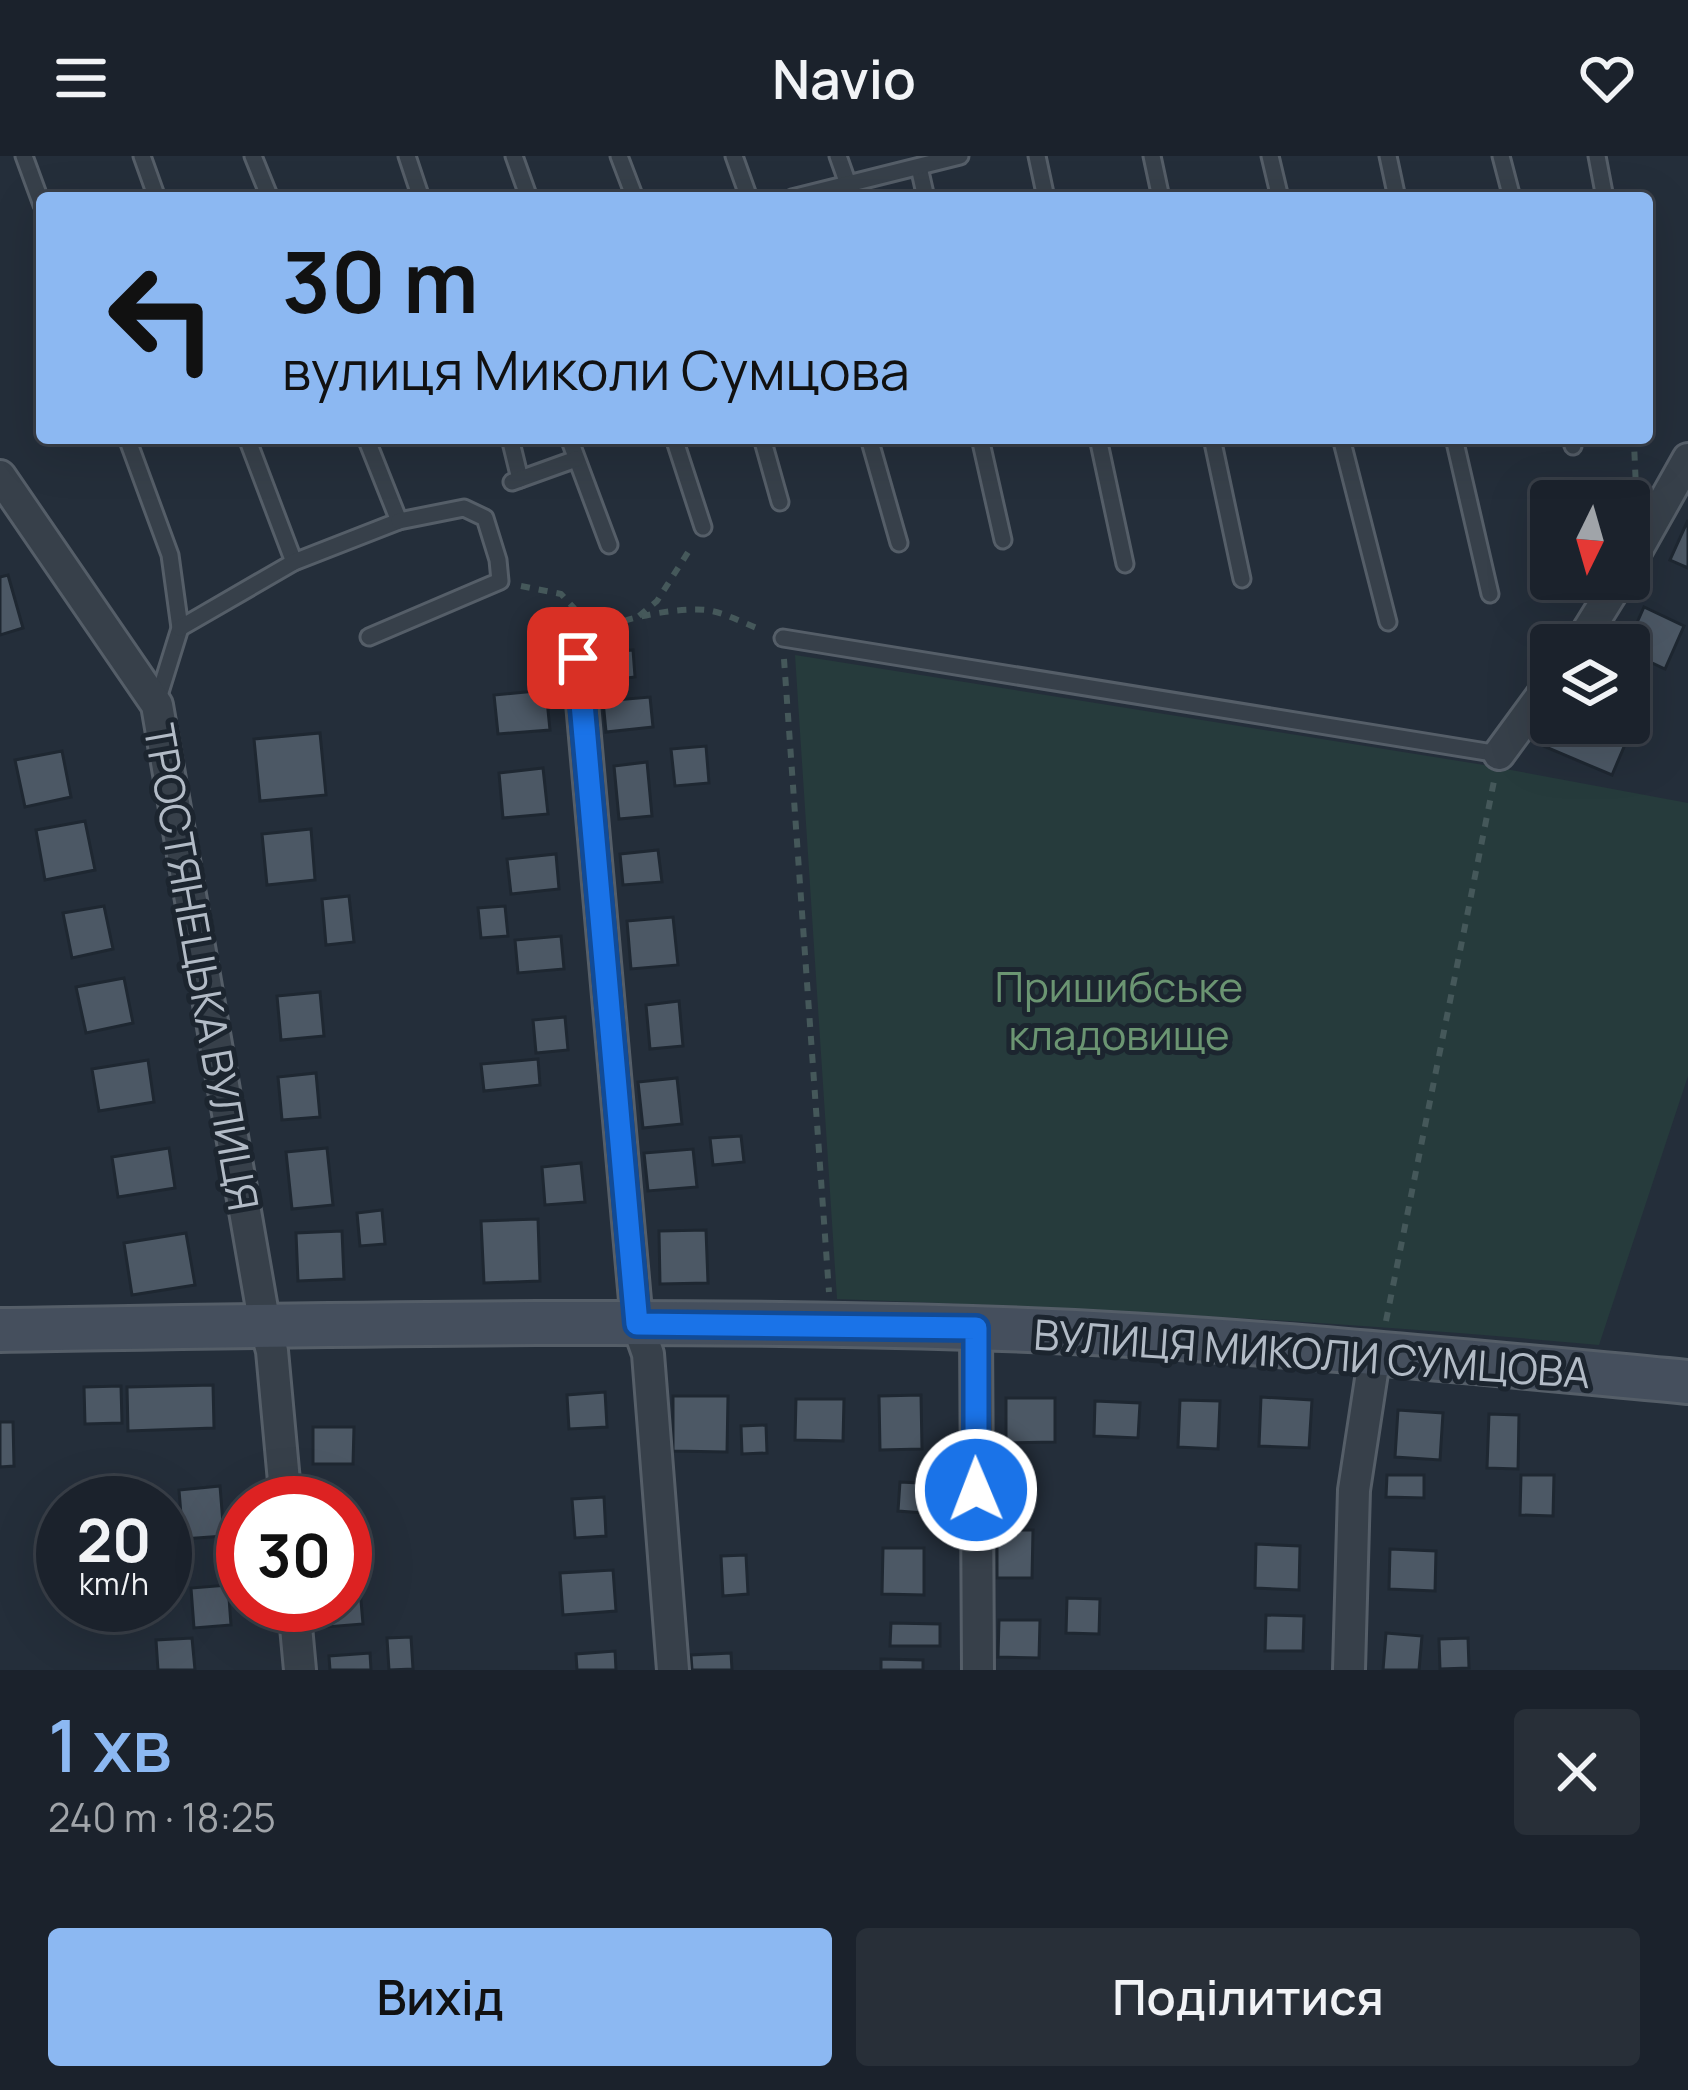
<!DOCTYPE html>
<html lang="uk">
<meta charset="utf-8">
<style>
body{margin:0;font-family:Manrope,sans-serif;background:#282f38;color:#f1f3f6;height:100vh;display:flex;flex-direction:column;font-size:45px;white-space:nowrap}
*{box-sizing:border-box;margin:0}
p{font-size:39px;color:#a0a4a9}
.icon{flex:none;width:66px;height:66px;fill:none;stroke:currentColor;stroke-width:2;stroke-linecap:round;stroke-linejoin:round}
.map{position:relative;height:1514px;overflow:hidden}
.panel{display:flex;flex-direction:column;background:#1b222c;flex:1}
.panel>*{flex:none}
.top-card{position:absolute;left:36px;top:36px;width:1617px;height:252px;border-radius:12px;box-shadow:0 12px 48px #0002,0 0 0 3px #393f48;background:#8cb8f2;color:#111;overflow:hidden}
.needle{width:78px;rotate:185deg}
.controls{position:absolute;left:1530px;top:324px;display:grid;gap:24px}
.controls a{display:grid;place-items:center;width:120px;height:120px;border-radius:12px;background:#1b222c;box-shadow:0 12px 48px #0002,0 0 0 3px #393f48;font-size:60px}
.speed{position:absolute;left:36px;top:1320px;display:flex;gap:24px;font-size:60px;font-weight:700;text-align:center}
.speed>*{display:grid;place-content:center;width:156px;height:156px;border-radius:50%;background:#1b222c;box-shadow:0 12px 48px #0002,0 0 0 3px #393f48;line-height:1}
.speed small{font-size:30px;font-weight:400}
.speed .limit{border:18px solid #d22;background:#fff;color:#111}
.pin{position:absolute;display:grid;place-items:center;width:102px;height:102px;color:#fff;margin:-51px;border-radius:24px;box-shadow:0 6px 18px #0006}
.me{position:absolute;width:132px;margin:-66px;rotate:359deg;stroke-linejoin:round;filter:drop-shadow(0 0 9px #0008)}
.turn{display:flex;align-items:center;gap:42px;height:252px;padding:0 48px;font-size:54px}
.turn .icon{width:156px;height:156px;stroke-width:2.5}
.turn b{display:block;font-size:84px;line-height:102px}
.round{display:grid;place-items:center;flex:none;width:126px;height:126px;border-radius:12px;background:#282f38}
.headline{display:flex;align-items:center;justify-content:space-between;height:204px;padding:0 48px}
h1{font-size:72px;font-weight:600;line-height:90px;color:#8cb8f2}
.primary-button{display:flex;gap:24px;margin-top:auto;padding:24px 48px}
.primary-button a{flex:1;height:138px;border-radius:12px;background:#8cb8f2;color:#111;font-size:48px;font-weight:600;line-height:138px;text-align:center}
.primary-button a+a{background:#282f38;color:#f1f3f6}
header{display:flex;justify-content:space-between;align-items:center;height:156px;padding:0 48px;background:#1b222c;font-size:54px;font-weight:600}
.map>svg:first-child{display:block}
.green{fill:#263b3c}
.building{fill:#4c5865;stroke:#1e2731;stroke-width:3}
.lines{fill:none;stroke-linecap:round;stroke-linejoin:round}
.lane-casing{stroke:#555e68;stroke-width:21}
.street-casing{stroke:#555e68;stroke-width:36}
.secondary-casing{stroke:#555e68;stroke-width:48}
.path{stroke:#45585a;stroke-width:6;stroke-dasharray:9 9;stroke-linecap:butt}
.lane{stroke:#37404a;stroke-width:15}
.street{stroke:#37404a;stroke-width:30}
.secondary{stroke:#454f5d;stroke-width:42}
.route-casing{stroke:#114b97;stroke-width:30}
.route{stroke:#1a73e8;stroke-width:21}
.labels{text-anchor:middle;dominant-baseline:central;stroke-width:10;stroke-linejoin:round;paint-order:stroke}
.street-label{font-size:42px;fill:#b2bbc6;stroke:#1c252f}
.park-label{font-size:42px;fill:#6b9572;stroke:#1c252f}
</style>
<header><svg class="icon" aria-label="menu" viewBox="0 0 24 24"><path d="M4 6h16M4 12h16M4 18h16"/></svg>Navio<svg class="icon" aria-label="heart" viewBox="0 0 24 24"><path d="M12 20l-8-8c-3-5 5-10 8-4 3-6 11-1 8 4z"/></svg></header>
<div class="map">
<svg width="1688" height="1514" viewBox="0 0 1688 1514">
<rect width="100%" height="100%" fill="#242e3a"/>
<!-- green -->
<path class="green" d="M795,499L1484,609L1688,647V920L1599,1189C1346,1166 1092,1152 837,1143Z"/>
<!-- building -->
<g class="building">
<path d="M1688,364V412L1670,404Z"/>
<path d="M8,419L23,472L0,479V421Z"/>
<path d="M1644,451L1684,470L1665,513L1629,496L1627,489Z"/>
<path d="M633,494L635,521L602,525L599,497Z"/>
<path d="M546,534L550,574L498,578L494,539Z"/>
<path d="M1629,538L1644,544L1612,619L1541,589L1551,563V567H1629Z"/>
<path d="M650,541L653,571L606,576L603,545Z"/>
<path d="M320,577L326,639L260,645L254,583Z"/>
<path d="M706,590L709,627L675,630L671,593Z"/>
<path d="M62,595L71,641L25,651L15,604Z"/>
<path d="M647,606L652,660L619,663L614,610Z"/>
<path d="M543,612L548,658L503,662L499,617Z"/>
<path d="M85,665L95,714L45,724L36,674Z"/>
<path d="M311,673L315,724L267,729L262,678Z"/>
<path d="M658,694L662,726L623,729L620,698Z"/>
<path d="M556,698L559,733L511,738L507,703Z"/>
<path d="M349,740L354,786L326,789L322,743Z"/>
<path d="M104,750L113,793L72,802L63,757Z"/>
<path d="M505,750L508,780L481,782L478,752Z"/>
<path d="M673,761L678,809L631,813L627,765Z"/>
<path d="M561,780L564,813L518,817L515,784Z"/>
<path d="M124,822L133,867L86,877L76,831Z"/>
<path d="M320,836L324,880L281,884L277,840Z"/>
<path d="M679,845L683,890L650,893L646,849Z"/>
<path d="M565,861L568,894L536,897L533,864Z"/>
<path d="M538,903L540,929L484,935L481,908Z"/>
<path d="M148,904L154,946L99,955L92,913Z"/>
<path d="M316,917L320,961L282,964L278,921Z"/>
<path d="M677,922L682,968L643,972L638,926Z"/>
<path d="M741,980L744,1006L713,1009L710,982Z"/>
<path d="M169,992L175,1032L118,1041L112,1001Z"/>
<path d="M327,992L333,1049L292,1053L286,996Z"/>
<path d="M693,993L697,1031L648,1035L644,997Z"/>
<path d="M581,1007L585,1046L545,1049L542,1011Z"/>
<path d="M382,1054L385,1088L360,1090L357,1057Z"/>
<path d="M538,1063L540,1125L484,1127L481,1065Z"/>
<path d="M706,1074L708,1127L660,1128L659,1075Z"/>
<path d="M342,1075L344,1123L298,1125L296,1077Z"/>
<path d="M186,1077L195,1129L132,1139L124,1087Z"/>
<path d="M213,1229L214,1272L128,1275L127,1231Z"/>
<path d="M121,1230L122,1267L85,1268L84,1231Z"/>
<path d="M605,1236L607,1271L569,1273L567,1239Z"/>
<path d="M921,1239L922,1293L880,1294L879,1240Z"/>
<path d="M673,1240H728L727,1296L673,1295Z"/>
<path d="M1261,1241L1312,1244L1309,1292L1259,1290Z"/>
<path d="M1006,1242H1055V1286L1006,1287Z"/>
<path d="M796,1243H844L843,1285L795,1284Z"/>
<path d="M1180,1244L1220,1245L1218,1293L1178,1291Z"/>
<path d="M1095,1245L1140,1247L1138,1282L1094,1280Z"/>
<path d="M1398,1254L1443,1257L1440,1304L1395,1301Z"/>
<path d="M1489,1258L1519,1259L1518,1313L1487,1312Z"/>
<path d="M0,1266H13L14,1310L0,1311Z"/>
<path d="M766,1269L767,1297L742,1298L741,1270Z"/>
<path d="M313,1271H354L353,1308H313Z"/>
<path d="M1387,1319H1424V1342L1386,1341Z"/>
<path d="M1521,1319H1554L1553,1360L1520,1359Z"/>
<path d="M900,1326L939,1328L937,1358L898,1355Z"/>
<path d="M220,1330L224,1380L183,1383L179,1334Z"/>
<path d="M604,1341L606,1380L575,1382L572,1343Z"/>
<path d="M345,1349H352L354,1384L345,1385Z"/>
<path d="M997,1374H1033L1032,1422H997Z"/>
<path d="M1256,1388L1300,1390L1299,1434L1255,1432Z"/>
<path d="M883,1392H924V1439L882,1438Z"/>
<path d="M1390,1393L1436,1395L1435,1435L1389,1433Z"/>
<path d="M746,1399L748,1438L723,1440L721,1400Z"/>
<path d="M613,1414L616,1455L563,1459L560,1417Z"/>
<path d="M228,1429L231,1469L194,1472L191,1432Z"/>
<path d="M360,1433L363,1468L326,1471L325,1449H345V1434Z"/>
<path d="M1067,1442L1100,1443L1099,1478L1066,1477Z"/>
<path d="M1266,1459L1304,1460L1303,1495H1265Z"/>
<path d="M999,1464H1040L1039,1502L998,1501Z"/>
<path d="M891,1467L940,1468V1490H890Z"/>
<path d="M1386,1477L1422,1480L1419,1514H1383Z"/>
<path d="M411,1481L413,1513L389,1514L387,1482Z"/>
<path d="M192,1482L195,1514H158L156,1484Z"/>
<path d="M1468,1482L1469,1512L1440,1513L1439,1483Z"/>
<path d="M615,1495L616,1514H577L576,1498Z"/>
<path d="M370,1497L371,1514H330L329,1500Z"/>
<path d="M731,1497L732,1514H692L691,1499Z"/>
<path d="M881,1503L923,1504V1514H881Z"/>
</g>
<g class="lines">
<defs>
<g id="lane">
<path d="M24,0L42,49"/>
<path d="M142,0L157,42"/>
<path d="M253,0L270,42"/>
<path d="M407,0L421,42"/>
<path d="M514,0L529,42"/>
<path d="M619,0L635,42"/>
<path d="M734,0L749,42"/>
<path d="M838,0L848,28"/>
<path d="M1037,0L1046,42"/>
<path d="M1152,0L1161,42"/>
<path d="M1270,0L1280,42"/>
<path d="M1388,0L1397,42"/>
<path d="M1501,0L1512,42"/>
<path d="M1597,0L1605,42"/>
<path d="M919,11L926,42"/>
<path d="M792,42L960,0"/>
<path d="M127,282L170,399L180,472L157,546"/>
<path d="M247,282L294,406"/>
<path d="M510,282L520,323"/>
<path d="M569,282L609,389"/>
<path d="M674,282L703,371"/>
<path d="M762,282L780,346"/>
<path d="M869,282L899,387"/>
<path d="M980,282L1003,384"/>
<path d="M1098,282L1125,408"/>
<path d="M1212,282L1242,423"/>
<path d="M1341,282L1388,466"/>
<path d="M1454,282L1490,438"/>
<path d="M1571,282L1573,290"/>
<path d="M512,326L576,303"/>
<path d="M180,472L294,406L399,365L366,282"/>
<path d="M369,481L500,425L498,404L485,362L464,352L399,365"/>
<path d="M783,482L1499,598"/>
</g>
<g id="street">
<path d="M0,320L157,549L265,1170L272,1195L286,1347"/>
<path d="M1629,408L1688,303"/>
<path d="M1579,489L1620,423"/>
<path d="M578,502L637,1167L648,1198L673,1514"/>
<path d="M1499,598L1551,527"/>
<path d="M976,1172L978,1514"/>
<path d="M294,1449L300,1514"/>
<path d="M1349,1514L1354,1334L1375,1197"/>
</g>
<path id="secondary" d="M0,1174C324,1169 648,1162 972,1172C1211,1179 1450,1204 1688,1226"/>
</defs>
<!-- lane casing -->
<use href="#lane" class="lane-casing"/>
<!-- street casing -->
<use href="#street" class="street-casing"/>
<!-- secondary casing -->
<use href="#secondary" class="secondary-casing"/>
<!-- path -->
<g class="path">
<path d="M1626,282L1634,287L1636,332"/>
<path d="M521,430L561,438L574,452L575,475"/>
<path d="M639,460L657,445L692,390"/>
<path d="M593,482C608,462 681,451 706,454C724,456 745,468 762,474"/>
<path d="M784,503L829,1136"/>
<path d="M1386,1165L1494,625"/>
</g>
<!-- lane -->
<use href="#lane" class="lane"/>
<!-- street -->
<use href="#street" class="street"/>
<!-- secondary -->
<use href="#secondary" class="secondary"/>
</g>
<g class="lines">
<defs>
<path id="route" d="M578,502L637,1168L976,1172V1334"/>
</defs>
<!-- route casing -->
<use href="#route" class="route-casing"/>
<!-- route -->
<use href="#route" class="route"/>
</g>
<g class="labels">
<!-- street labels -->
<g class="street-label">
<text transform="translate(202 811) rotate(80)">ТРОСТЯНЕЦЬКА ВУЛИЦЯ</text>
<text transform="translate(1312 1197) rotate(4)">ВУЛИЦЯ МИКОЛИ СУМЦОВА</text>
</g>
<!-- park labels -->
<g class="park-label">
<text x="1119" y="830">Пришибське<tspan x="1119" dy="48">кладовище</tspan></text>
</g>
</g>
</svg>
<div class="controls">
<a><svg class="needle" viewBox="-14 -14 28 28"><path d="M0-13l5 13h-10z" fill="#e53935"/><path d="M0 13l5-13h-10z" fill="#a0a4a9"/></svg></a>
<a><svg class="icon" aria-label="layers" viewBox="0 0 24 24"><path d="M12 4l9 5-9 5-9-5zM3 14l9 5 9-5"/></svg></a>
</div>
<div class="speed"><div>20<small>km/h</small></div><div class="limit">30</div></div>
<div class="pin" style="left:578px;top:502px;background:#d93025"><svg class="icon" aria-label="arrive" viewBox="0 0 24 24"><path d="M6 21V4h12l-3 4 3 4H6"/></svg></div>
<svg class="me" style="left:976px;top:1334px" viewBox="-20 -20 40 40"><circle r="17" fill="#1a73e8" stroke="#fff" stroke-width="3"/><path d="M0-11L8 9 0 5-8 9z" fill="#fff"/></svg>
<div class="top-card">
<div class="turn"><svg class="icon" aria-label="left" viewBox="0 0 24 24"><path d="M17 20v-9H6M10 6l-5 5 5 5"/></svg><div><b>30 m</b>вулиця Миколи Сумцова</div></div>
</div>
</div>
<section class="panel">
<div class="headline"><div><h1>1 хв</h1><p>240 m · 18:25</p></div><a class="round"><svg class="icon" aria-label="close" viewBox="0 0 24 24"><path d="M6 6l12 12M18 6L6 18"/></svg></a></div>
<div class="primary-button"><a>Вихід</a><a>Поділитися</a></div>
</section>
